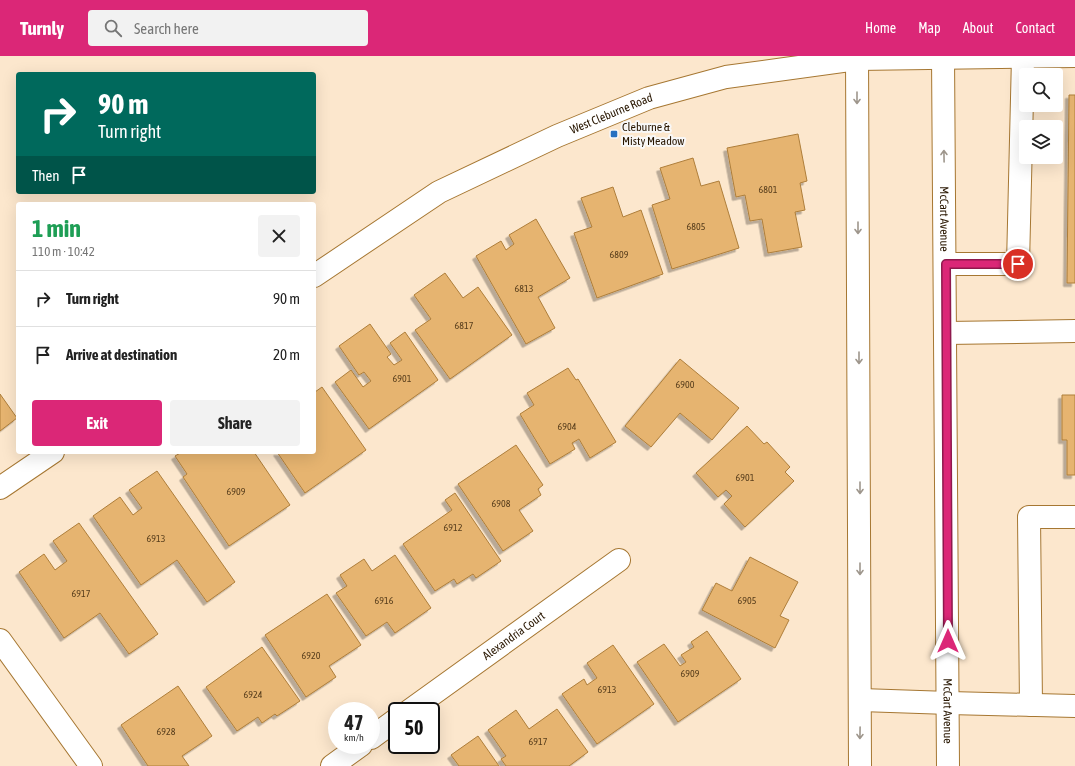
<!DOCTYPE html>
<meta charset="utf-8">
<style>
body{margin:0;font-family:"Asap Condensed",sans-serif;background:#f2f2f2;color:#222;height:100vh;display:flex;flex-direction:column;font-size:15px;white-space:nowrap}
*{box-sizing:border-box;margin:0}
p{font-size:13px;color:#767676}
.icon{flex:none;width:22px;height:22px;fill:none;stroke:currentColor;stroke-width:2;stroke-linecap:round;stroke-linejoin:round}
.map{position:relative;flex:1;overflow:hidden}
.sheet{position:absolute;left:16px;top:146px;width:300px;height:252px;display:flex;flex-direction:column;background:#fff;border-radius:4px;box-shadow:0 4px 16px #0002}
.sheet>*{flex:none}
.top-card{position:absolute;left:16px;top:16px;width:300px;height:122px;border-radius:4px;box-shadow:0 4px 16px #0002;background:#00695c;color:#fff;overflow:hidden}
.tools{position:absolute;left:1019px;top:12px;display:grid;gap:8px}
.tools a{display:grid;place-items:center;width:44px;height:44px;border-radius:4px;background:#fff;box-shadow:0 4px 16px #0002;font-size:20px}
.speed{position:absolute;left:328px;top:646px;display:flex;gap:8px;font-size:20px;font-weight:700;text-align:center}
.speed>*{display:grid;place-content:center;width:52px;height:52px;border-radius:50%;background:#fff;box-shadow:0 4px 16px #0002;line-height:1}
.speed small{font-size:10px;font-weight:400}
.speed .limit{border:2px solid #111;border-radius:6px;background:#fff;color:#111}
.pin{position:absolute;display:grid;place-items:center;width:34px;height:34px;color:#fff;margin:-17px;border:2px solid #fff;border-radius:50%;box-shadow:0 1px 4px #0007}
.me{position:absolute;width:44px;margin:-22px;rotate:0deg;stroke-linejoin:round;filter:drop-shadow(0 0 3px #0008)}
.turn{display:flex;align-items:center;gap:14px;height:84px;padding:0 16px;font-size:18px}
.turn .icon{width:52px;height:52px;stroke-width:2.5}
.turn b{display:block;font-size:28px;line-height:34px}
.then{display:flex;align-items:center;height:38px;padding:0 16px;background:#0003;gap:8px;font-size:15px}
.round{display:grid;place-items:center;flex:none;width:42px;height:42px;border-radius:4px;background:#f2f2f2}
.summary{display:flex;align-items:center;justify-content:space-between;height:68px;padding:0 16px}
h1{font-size:24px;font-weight:700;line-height:30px;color:#1e9e55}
.cta{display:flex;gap:8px;margin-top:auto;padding:8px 16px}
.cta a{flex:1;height:46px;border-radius:4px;background:#db2777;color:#fff;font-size:16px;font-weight:700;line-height:46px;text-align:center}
.cta a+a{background:#f2f2f2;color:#222}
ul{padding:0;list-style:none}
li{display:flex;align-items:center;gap:12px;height:56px;padding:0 16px;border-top:1px solid #e0e0e0}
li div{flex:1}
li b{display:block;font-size:15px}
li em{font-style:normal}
header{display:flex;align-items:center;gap:24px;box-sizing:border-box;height:56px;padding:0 20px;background:#db2777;color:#fff}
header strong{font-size:19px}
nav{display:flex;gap:22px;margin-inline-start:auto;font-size:14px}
.search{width:280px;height:36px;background:#f2f2f2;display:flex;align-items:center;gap:10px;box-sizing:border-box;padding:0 14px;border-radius:4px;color:#767676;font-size:15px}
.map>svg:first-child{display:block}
.building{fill:#e6b470;stroke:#ae7e3a;filter:url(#shadow)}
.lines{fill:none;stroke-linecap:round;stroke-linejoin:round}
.minor-casing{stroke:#a67732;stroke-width:24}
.major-casing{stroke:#a67732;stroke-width:24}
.minor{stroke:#fff;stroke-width:22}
.major{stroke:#fff;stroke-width:22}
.oneway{stroke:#9e968c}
.route-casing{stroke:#8e194d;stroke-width:10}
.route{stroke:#db2777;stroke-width:7}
.poi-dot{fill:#2771c1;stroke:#f8f8f8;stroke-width:1.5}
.labels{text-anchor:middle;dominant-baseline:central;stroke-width:4;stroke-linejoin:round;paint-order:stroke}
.number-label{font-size:10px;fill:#583e1c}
.street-label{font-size:12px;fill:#281600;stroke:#f8f8f8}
.poi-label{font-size:12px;fill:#281600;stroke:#f8f8f8;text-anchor:start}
</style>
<header>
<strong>Turnly</strong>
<div class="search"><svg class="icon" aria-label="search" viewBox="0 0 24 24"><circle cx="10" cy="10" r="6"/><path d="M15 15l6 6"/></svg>Search here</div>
<nav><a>Home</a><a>Map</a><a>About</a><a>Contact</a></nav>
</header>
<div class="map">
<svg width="1075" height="710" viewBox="0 0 1075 710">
<defs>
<filter id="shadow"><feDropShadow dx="-3.5" dy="3.5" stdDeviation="0" flood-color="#0004"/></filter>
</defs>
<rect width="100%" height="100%" fill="#fce7cd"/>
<!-- building -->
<g class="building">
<path d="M1069,39H1075V227H1067Z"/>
<path d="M798,78L807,125L800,127L805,154L795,156L802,191L768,197L762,163L750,165L745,139L736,141L727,92Z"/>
<path d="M693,102L701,130L719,125L739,192L672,213L652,149L670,143L660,112Z"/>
<path d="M613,131L623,161L641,154L663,218L597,242L574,177L592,171L581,142Z"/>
<path d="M536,163L570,222L538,241L555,272L526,288L476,200L501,185L506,194L514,188L509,179Z"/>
<path d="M445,217L463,242L478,231L512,279L450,323L415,274L431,263L414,239Z"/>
<path d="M370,268L391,298L387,301L394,309L402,304L390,287L405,276L438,324L369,373L335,326L351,314L363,331L371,325L364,316L359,319L339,290Z"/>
<path d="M680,303L739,352L712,384L680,357L651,391L625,370Z"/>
<path d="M568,312L576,324L578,323L616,386L590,402L579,383L572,387L575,393L550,408L520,358L534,349L527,337Z"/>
<path d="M322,331L366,394L305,437L277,396H314V334L315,336Z"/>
<path d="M0,338L17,362L0,375Z"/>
<path d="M1062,339H1075V419H1067V384H1062Z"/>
<path d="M747,370L764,388L767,386L790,411L785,416L794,425L745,471L724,448L732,440L726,434L718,441L696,417Z"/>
<path d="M516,389L543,429L538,433L541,439L519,454L533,475L503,495L458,428Z"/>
<path d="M182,396H254L290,449L229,490L183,421L187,418L175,400Z"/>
<path d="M157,415L235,526L207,546L177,504L141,529L93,460L120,441L133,459L142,452L129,434Z"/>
<path d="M455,437L501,505L476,522L473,518L457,528L454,523L435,535L403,488L452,454L445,444Z"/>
<path d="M79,467L158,578L129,598L100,557L64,582L19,516L44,498L55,514L67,505L53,485Z"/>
<path d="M395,499L431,552L395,577L387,566L366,580L336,537L347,530L340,519L364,503L372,515Z"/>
<path d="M750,501L798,526L780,560L789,564L775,592L702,554L716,527L732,535Z"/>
<path d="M327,538L361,589L329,610L336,621L306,641L265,579Z"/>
<path d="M707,575L741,623L678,666L637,606L664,588L680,610L686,606L681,599L694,591L691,586Z"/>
<path d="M613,589L654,648L597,688L562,638L584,623L587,629L597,622L587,607Z"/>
<path d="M262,591L300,645L277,660L275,658L262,667L258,661L237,675L206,631Z"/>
<path d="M178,630L212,680L182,700L189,710H148L121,669Z"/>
<path d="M557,653L588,696L569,710H506L501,703L506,700L488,674L516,654L529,673Z"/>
<path d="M478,680L499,710H459L451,699Z"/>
</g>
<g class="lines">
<defs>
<g id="minor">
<path d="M946,208H1018L1023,1"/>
<path id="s1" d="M314,220L439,136L557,80L649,42L726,21L857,3L1075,0"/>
<path d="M946,277L1075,275"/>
<path d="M0,432L53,396"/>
<path d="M0,584L91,710"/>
<path d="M949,647L1075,650"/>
<path d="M1031,649L1029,461H1075"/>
<path id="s2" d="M409,655L619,504"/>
<path d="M371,682L397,663"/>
<path d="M332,710L361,689"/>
</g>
<g id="major">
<path d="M857,0L860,710"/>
<path id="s3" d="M943,0L948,710"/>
<path d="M861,644L949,647"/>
</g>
</defs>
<!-- minor casing -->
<use href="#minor" class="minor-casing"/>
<!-- major casing -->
<use href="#major" class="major-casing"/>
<!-- minor -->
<use href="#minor" class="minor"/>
<!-- major -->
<use href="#major" class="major"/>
</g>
<!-- one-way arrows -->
<defs><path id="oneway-shaft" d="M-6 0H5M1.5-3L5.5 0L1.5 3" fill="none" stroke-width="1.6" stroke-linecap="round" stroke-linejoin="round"/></defs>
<g class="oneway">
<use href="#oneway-shaft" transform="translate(857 42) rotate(90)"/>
<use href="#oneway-shaft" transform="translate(944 100) rotate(-91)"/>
<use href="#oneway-shaft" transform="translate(858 172) rotate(90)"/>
<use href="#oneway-shaft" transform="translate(859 302) rotate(90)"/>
<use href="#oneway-shaft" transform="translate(860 432) rotate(90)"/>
<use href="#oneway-shaft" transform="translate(860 513) rotate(90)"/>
<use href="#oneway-shaft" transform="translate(860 677) rotate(91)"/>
</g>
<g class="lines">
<defs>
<path id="route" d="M948,585L946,208H1018"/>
</defs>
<!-- route casing -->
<use href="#route" class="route-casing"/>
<!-- route -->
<use href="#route" class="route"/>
</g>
<!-- markers -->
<rect class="poi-dot" x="610" y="74" width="8" height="8" rx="2"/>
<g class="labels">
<!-- number labels -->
<g class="number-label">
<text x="768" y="133">6801</text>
<text x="696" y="170">6805</text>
<text x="619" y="198">6809</text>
<text x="524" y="232">6813</text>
<text x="464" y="269">6817</text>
<text x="402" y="322">6901</text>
<text x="685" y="328">6900</text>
<text x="567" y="370">6904</text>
<text x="745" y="421">6901</text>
<text x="236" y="435">6909</text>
<text x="501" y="447">6908</text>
<text x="453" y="471">6912</text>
<text x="156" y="482">6913</text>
<text x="81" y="537">6917</text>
<text x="384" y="544">6916</text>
<text x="747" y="544">6905</text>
<text x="311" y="599">6920</text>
<text x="690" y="617">6909</text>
<text x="607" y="633">6913</text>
<text x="253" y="638">6924</text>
<text x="166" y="675">6928</text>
<text x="538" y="685">6917</text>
</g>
<!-- street labels -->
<g class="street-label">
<text stroke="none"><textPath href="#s1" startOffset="340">West Cleburne Road</textPath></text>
<text stroke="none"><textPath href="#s3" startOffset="163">McCart Avenue</textPath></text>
<text stroke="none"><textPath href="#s2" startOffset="129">Alexandria Court</textPath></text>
<text stroke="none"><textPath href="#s3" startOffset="655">McCart Avenue</textPath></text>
</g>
<!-- poi labels -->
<g class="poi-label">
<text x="622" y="71">Cleburne &amp;<tspan x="622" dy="14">Misty Meadow</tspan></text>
</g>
</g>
</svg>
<div class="tools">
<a><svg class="icon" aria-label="search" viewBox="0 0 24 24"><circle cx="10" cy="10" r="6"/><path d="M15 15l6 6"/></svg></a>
<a><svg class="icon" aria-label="layers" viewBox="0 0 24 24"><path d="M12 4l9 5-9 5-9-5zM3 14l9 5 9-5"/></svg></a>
</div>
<div class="speed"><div>47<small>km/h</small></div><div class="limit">50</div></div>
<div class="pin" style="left:1018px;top:208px;background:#d93025"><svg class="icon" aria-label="arrive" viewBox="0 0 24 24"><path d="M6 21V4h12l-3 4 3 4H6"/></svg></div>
<svg class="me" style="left:948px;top:585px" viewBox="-20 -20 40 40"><path d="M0-17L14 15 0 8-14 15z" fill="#db2777" stroke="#fff" stroke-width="4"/></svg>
<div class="top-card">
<div class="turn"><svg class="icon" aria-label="right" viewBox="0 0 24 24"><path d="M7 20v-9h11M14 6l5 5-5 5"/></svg><div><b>90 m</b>Turn right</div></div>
<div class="then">Then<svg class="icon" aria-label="arrive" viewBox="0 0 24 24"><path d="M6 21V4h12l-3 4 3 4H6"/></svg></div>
</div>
<section class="sheet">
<div class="summary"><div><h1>1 min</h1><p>110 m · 10:42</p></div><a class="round"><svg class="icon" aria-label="close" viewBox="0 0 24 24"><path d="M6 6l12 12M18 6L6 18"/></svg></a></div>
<ul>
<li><svg class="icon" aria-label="right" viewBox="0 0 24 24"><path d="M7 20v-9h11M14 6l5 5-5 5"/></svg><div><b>Turn right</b></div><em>90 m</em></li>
<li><svg class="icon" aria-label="arrive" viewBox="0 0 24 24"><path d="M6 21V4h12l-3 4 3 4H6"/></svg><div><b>Arrive at destination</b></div><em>20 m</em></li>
</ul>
<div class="cta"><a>Exit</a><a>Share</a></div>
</section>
</div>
